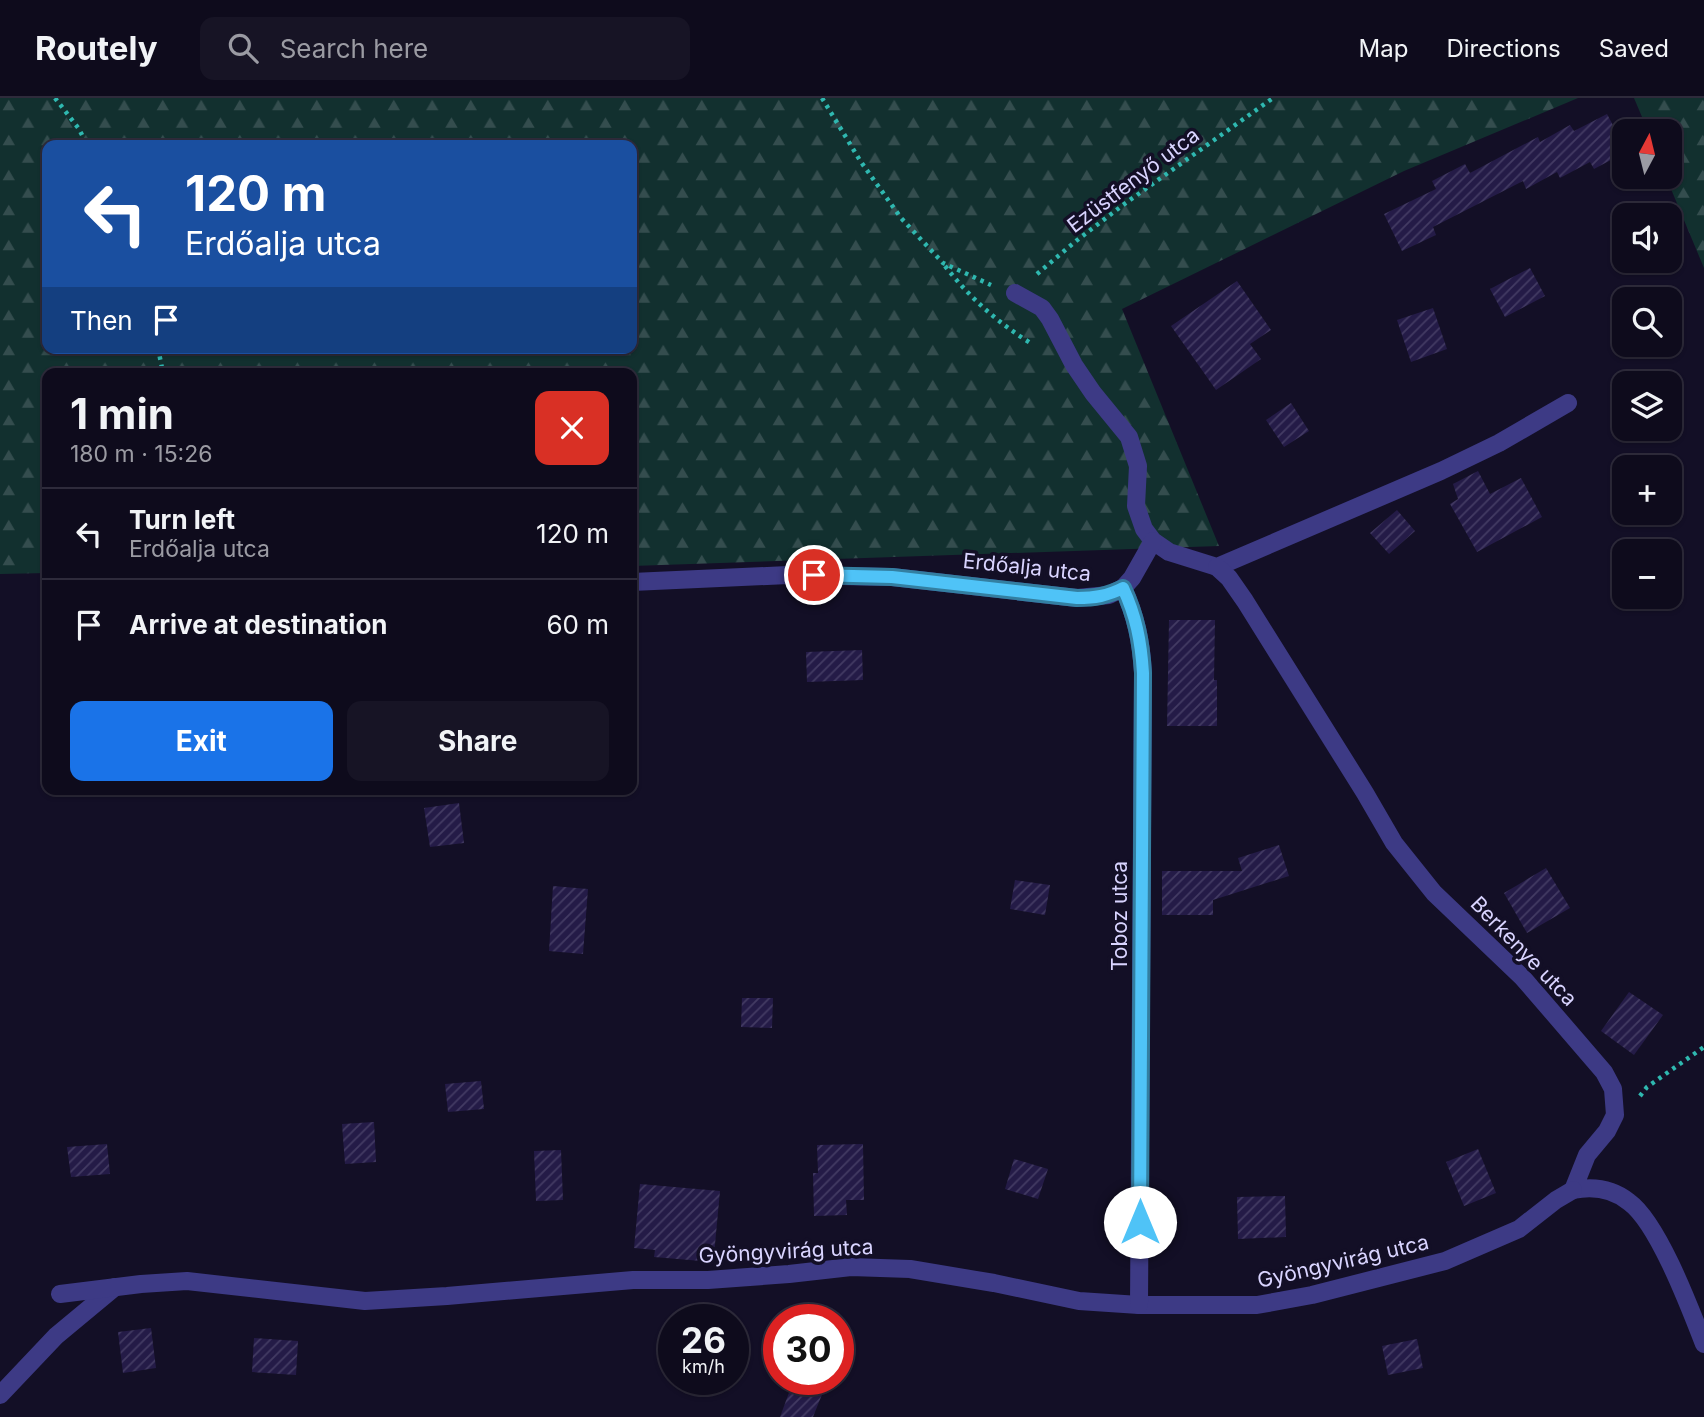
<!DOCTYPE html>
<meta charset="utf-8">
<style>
body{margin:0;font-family:Inter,sans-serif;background:#171425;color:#f1f3f6;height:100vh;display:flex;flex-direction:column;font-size:26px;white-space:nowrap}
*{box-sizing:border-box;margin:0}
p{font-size:23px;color:#9b9ba3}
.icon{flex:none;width:38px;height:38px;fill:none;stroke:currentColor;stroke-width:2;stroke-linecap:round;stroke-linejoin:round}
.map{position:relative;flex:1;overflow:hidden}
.details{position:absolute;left:42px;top:270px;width:595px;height:427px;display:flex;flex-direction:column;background:#0e0b1c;border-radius:14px;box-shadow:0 2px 5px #0004,0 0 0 2px #2e2b3b}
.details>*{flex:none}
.hud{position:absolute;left:42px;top:42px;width:595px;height:214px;border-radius:14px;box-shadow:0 2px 5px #0004,0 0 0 2px #2e2b3b;background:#1a4fa0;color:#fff;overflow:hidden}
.needle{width:46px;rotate:7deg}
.controls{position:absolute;left:1612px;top:21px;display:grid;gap:14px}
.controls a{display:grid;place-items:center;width:70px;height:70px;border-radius:14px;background:#0e0b1c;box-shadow:0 2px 5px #0004,0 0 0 2px #2e2b3b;font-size:35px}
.speed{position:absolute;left:658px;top:1206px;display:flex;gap:14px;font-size:35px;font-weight:700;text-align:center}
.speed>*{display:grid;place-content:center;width:91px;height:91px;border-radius:50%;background:#0e0b1c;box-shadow:0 2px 5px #0004,0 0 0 2px #2e2b3b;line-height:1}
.speed small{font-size:18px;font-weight:400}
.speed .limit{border:10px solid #d22;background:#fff;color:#111}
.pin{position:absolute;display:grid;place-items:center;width:60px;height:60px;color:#fff;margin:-30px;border:4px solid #fff;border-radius:50%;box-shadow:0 2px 7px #0007}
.me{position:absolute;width:77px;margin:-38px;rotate:0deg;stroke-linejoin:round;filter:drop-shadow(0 0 5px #0008)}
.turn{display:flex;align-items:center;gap:24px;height:147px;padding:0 28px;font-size:32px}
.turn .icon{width:91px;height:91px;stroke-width:2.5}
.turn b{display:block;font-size:49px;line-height:60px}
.then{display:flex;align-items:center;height:66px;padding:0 28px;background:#0003;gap:14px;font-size:26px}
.round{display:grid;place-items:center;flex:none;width:74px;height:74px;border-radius:14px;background:#171425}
.summary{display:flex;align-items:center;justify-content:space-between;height:119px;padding:0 28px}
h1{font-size:42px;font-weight:700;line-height:52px}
.cta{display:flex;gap:14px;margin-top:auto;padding:14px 28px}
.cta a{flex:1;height:80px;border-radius:14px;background:#1a73e8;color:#fff;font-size:28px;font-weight:700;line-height:80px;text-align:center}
.cta a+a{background:#171425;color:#f1f3f6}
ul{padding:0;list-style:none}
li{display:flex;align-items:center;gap:21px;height:91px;padding:0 28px;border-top:2px solid #2e2b3b}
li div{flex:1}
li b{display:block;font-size:26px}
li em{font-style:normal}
header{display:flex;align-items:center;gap:42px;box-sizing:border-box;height:98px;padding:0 35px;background:#0e0b1c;border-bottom:2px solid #2e2b3b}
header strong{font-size:33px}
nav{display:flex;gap:38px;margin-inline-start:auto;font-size:24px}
.search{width:490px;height:63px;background:#171425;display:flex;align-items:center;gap:18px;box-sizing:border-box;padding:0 24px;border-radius:14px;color:#9b9ba3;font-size:26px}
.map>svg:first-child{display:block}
.forest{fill:url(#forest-firs);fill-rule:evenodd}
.building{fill:url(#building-hatch)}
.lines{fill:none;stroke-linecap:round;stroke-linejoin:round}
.path{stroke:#2fb8b0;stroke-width:4.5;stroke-dasharray:3.5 5;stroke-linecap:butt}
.service{stroke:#3d3a85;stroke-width:18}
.minor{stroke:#3d3a85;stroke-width:18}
.route-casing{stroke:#337fa1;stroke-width:18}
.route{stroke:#4fc3f7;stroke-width:12}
.labels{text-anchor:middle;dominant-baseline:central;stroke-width:7;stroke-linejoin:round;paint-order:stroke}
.street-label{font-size:21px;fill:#d9d4ff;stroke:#130f26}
</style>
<header>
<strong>Routely</strong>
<div class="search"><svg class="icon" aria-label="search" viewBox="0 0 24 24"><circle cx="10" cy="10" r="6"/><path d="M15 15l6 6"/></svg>Search here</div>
<nav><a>Map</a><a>Directions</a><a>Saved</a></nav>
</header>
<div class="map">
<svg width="1704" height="1319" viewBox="0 0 1704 1319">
<defs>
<pattern id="forest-firs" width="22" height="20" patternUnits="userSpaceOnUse" patternTransform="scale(1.75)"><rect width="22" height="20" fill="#12302f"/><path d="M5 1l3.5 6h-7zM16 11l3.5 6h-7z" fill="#344d4e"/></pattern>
<pattern id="building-hatch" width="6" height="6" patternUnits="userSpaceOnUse" patternTransform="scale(1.75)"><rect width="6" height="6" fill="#241b47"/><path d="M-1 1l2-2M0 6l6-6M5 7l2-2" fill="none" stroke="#433b63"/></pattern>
</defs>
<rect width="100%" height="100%" fill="#130f26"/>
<!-- forest -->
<g class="forest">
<path d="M0,0H1578L1404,73L1122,211L1219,448L632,468V275H47V475L0,476ZM47,47H632V250H47Z"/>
<path d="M1634,0H1704V170L1666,79H1670V33H1648Z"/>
</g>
<!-- building -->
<g class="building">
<path d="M1607,16L1624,48V55L1594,71L1590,64L1560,80L1557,74L1526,91L1523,83L1433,129L1436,137L1402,153L1384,116L1436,91L1432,83L1465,66L1470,75L1538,39L1540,44L1570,27L1574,33Z"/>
<path d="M1530,170L1545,198L1505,219L1490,191Z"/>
<path d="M1237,183L1271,232L1250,246L1261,261L1216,292L1171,228Z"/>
<path d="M1433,210L1447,251L1411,264L1397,222Z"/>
<path d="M1291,305L1309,333L1284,349L1266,322Z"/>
<path d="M1478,373L1490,396L1521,380L1542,419L1477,454L1450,406L1458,401L1453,386Z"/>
<path d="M1397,412L1415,433L1389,456L1370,435Z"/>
<path d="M1169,522H1215L1214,582H1217V628H1167Z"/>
<path d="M862,552L863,582L807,584L806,554Z"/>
<path d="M459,705L464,745L430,749L424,710Z"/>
<path d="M1279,747L1289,778L1213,802V817H1162V773H1242L1238,760Z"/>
<path d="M1546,770L1570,810L1527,835L1504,795Z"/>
<path d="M1015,782L1050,787L1045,817L1010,811Z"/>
<path d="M553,788L588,791L583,856L549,853Z"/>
<path d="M1629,894L1663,917L1634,957L1601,933Z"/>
<path d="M742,900H773L772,930L741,929Z"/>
<path d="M481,983L484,1011L448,1014L445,986Z"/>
<path d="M374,1024L376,1064L345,1066L342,1026Z"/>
<path d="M107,1046L110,1076L71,1079L67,1049Z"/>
<path d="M863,1046L864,1102H846L847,1117L814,1118L813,1075H818L817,1047Z"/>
<path d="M1478,1051L1496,1095L1464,1108L1446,1064Z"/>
<path d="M561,1052L563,1102L536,1103L534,1053Z"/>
<path d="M1014,1061L1048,1071L1038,1101L1005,1091Z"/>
<path d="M640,1086L720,1093L714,1157L701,1156V1163L654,1159L655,1152L634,1150Z"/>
<path d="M1285,1098L1286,1139L1238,1141L1237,1099Z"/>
<path d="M151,1230L156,1270L123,1275L118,1234Z"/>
<path d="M254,1240L298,1243L296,1277L252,1274Z"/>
<path d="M1417,1241L1423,1270L1388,1277L1382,1248Z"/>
<path d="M794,1281H804L825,1289L813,1319H780Z"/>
</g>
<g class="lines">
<!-- path -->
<g class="path">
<path d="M55,0L79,31L87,47"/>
<path d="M822,0L861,64L901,120L943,165L991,187"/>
<path d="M945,168C970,200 998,225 1032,246"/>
<path d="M1037,176L1076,143L1123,107L1273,0"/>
<path d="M158,250L163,275"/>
<path d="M1640,998L1647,989L1704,949"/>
</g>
<!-- service -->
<path class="service" d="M0,1297L56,1238L115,1189"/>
<!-- minor -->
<g class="minor">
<path d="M1015,195L1042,210L1050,221L1074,267L1093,295L1129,339L1138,368L1136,408L1144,431L1153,443L1169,454L1217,469L1441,373L1499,345L1568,305"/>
<path d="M1217,469L1229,480L1245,503L1365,695L1394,745L1434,795L1523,880L1604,974L1613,991L1615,1017L1607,1033L1587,1057L1573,1092C1593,1088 1613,1091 1629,1104C1658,1125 1690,1210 1704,1246"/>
<path d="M632,484L788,477L892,479L1077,500L1109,497L1123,490"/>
<path d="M60,1196L141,1186L187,1183L365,1203L447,1198L633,1182H708L789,1176L851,1169L910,1171L994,1185L1079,1203L1139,1207H1257L1312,1197L1445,1163L1519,1131L1556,1102L1573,1092"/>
<path d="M1139,1207L1143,574C1141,543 1136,518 1123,490L1132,480L1153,443"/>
</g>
</g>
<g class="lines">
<defs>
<path id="route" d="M814,477L892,479L1077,500C1095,500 1107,498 1123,490C1136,518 1141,543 1143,575L1140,1124"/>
</defs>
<!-- route casing -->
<use href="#route" class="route-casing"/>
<!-- route -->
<use href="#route" class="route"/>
</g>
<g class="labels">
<!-- street labels -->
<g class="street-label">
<text transform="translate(1133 82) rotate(-37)">Ezüstfenyő utca</text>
<text transform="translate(1027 469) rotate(6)">Erdőalja utca</text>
<text transform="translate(1119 818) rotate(-90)">Toboz utca</text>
<text transform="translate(1524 853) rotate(46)">Berkenye utca</text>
<text transform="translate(786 1153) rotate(-3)">Gyöngyvirág utca</text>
<text transform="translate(1343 1163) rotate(-13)">Gyöngyvirág utca</text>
</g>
</g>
</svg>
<div class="controls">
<a><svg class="needle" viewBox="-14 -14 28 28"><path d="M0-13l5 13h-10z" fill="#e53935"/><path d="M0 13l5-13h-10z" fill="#9b9ba3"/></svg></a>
<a><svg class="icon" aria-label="sound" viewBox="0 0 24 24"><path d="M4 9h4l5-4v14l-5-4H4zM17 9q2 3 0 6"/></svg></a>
<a><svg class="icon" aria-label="search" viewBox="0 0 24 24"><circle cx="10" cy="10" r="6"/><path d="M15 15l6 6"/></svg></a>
<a><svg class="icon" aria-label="layers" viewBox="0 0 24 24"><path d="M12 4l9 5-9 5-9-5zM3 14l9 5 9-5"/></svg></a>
<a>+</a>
<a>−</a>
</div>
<div class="speed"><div>26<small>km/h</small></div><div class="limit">30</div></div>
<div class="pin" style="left:814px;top:477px;background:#d93025"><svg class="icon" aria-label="arrive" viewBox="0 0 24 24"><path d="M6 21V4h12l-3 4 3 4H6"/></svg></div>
<svg class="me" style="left:1140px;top:1124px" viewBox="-20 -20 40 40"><circle r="19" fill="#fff"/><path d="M0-13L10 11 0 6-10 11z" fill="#4fc3f7"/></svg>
<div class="hud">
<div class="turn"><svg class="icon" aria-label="left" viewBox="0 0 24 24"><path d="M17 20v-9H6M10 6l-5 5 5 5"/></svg><div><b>120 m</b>Erdőalja utca</div></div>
<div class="then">Then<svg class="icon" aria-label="arrive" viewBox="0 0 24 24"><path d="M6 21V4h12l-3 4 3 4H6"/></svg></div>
</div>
<section class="details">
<div class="summary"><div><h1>1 min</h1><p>180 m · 15:26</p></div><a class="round" style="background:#d93025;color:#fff"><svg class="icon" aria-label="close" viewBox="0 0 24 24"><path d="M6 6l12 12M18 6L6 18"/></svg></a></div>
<ul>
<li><svg class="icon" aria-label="left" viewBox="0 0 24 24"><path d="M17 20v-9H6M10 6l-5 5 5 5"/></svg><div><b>Turn left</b><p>Erdőalja utca</p></div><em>120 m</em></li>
<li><svg class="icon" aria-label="arrive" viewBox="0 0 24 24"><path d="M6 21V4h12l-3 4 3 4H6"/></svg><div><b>Arrive at destination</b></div><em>60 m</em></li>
</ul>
<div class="cta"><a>Exit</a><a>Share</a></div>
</section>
</div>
